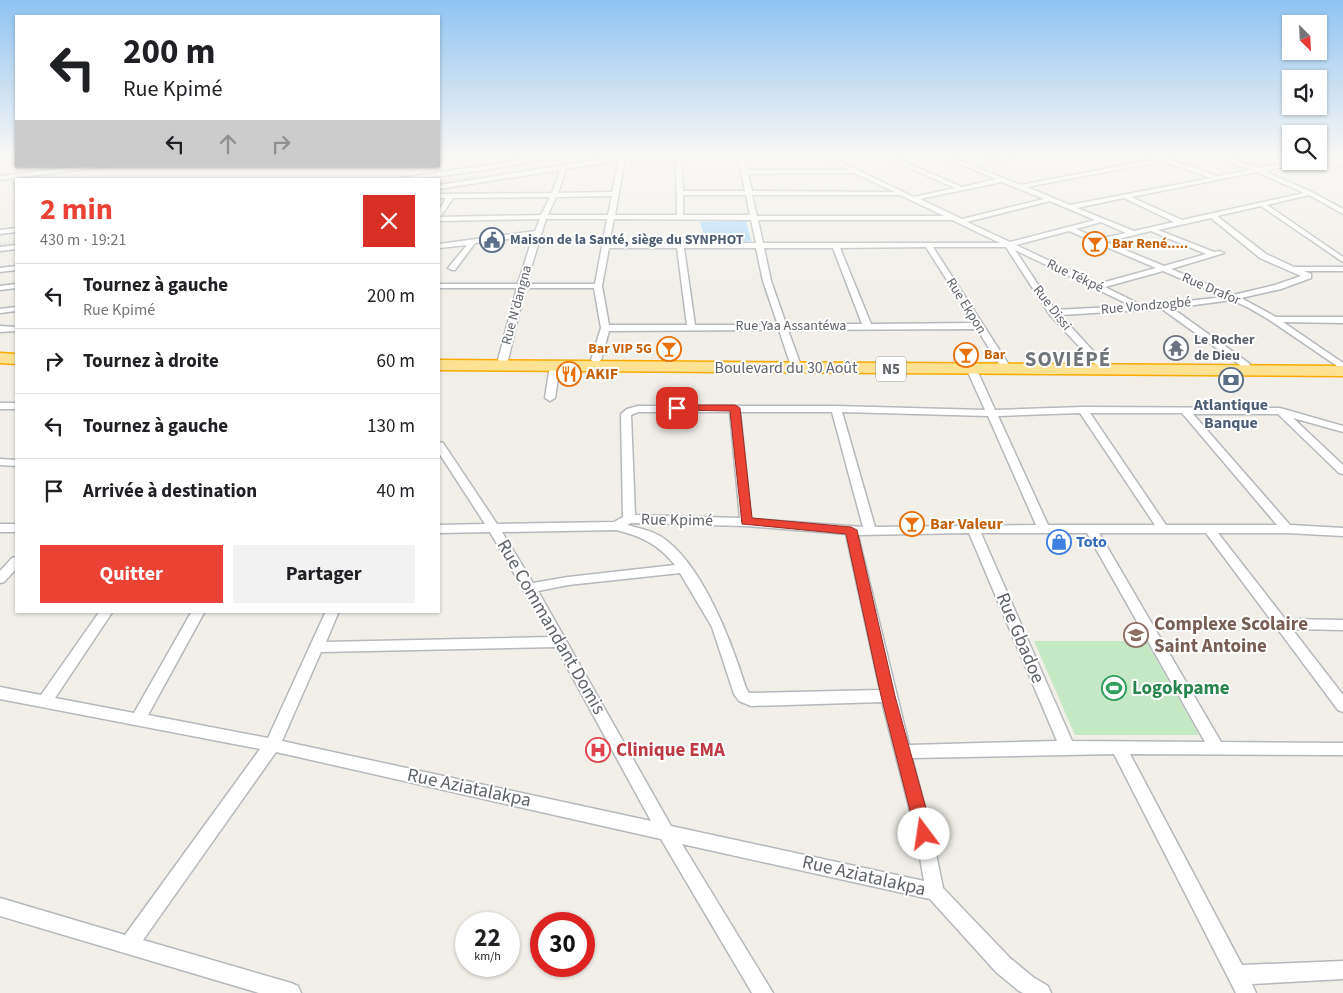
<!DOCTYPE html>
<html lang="fr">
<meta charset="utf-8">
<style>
body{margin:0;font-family:"Source Sans 3",sans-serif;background:#f2f2f2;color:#202124;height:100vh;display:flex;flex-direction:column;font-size:19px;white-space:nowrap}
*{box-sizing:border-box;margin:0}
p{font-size:16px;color:#757577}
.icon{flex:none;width:28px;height:28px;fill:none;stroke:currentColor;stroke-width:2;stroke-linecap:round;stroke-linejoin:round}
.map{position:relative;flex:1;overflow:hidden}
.sheet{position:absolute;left:15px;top:178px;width:425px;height:435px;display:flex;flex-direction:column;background:#fff;border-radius:0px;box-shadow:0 1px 4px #0004}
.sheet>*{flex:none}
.banner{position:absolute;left:15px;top:15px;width:425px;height:152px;border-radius:0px;box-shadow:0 1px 4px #0004;background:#fff;color:#202124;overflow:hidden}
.needle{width:32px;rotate:156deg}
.buttons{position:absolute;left:1282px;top:15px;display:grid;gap:10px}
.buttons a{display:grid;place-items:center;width:45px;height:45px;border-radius:0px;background:#fff;box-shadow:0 1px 4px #0004;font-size:25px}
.speed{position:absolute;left:455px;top:912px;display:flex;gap:10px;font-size:25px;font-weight:700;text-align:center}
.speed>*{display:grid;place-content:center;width:65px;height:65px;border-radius:50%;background:#fff;box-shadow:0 1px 4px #0004;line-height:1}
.speed small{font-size:12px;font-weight:400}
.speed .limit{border:8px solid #d22;background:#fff;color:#111}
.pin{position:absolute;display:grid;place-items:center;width:42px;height:42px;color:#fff;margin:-21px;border-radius:10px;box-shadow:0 2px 8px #0006}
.me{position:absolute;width:55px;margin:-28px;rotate:346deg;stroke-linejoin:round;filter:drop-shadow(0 0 4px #0008)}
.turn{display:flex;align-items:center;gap:18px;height:105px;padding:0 25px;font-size:22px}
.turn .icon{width:65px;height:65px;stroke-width:2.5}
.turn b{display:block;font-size:35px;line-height:42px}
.lanes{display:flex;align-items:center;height:48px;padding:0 25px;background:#0003;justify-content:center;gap:25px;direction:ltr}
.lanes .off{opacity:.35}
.round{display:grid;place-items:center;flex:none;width:52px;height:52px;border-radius:0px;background:#f2f2f2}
.headline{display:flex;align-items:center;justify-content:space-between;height:85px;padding:0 25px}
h1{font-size:30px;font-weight:700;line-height:38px;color:#ea4335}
.button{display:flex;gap:10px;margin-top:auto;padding:10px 25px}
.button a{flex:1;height:58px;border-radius:0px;background:#ea4335;color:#fff;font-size:20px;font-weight:700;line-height:58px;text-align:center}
.button a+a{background:#f2f2f2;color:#202124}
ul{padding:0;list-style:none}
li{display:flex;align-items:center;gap:15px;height:65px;padding:0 25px;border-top:1px solid #e0e0e0}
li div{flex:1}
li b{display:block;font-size:19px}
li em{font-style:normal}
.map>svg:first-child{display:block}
.green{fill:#c5e8c5}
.water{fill:#aadaff}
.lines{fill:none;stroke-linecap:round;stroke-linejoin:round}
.stream{stroke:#aadaff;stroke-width:2}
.street-casing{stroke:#b5b8bc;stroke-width:3}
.highway-casing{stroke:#f9ab00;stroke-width:3}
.street{fill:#fff;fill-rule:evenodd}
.highway{fill:#fde293;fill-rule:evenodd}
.rail{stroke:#b6b7b8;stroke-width:2;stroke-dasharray:0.5 4;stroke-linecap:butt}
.route{fill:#ea4335;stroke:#982c22}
.labels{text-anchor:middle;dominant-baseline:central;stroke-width:4;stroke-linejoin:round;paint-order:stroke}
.far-service-label{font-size:14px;font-weight:bold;fill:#4e5e75;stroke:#fff;text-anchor:start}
.far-food-label{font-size:14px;font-weight:bold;fill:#c56008;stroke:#fff;text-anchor:start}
.far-street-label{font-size:14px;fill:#5f6368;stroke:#fff}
.far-worship-label{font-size:14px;font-weight:bold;fill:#5b616d;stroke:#fff;text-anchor:start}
.shield{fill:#fff;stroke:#8f9295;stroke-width:1}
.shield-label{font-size:15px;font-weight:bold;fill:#5f6368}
.street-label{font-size:16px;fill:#5f6368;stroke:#fff}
.food-label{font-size:16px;font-weight:bold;fill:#c56008;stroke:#fff;text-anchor:start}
.service-label{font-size:16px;font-weight:bold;fill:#4e5e75;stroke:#fff}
.shop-label{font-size:16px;font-weight:bold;fill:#366cbe;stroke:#fff;text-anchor:start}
.near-education-label{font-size:19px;font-weight:bold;fill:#785e54;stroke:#fff;text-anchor:start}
.near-street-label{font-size:19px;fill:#5f6368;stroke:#fff}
.near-leisure-label{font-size:19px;font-weight:bold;fill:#27864d;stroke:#fff;text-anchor:start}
.near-health-label{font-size:19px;font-weight:bold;fill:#be3a42;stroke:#fff;text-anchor:start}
.district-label{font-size:21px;font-weight:bold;letter-spacing:1px;fill:#70757a;stroke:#fff}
</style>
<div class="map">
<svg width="1343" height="993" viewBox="0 0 1343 993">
<rect width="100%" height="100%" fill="#f1efe8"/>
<!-- green -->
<path class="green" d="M1034,641H1146L1199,735H1075Z"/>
<!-- water -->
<path class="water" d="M746,221L751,241L706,242L700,222Z"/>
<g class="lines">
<!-- stream -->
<path class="stream" d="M768,248H777"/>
<defs>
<g id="street">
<path d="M541,155L567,156L564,158C544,158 526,163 507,166C470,172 432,179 395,179L508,162Z"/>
<path d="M628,155H641L635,157L681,158L683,191H745L738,157H721L718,155H757L744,157L747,170H849L819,155H826L914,197L955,188L880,155H888L962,187L996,179L939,155C950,155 960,164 970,163C989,162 1007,155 1026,155L973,166L1021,185L1156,159L1154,157L1157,155L1217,176L1251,170L1213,155H1221L1258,168L1294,161L1343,160V164L1304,163L1264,171L1312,192L1343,209V214L1309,195L1267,205L1343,257V262L1261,206L1217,216L1266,254L1294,267H1343V271H1304L1311,274V278L1281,289L1241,298L1276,317H1343V323L1283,322L1343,363V370L1271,321L1249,308L1232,300L1172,308L1250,364V368H1244L1162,309L1060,315L1107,366L1105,368H1099L1050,315L1006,247H933L1009,365L1004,368L1001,367L977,329L788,330L800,363L795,366L790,363L779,330L609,331L601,360L596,363L591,360L601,328L594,288H525L508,360L506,362H500L498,360L517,288H439V284H518L533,236L475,243L455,270H452L448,268L467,245L439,248V244L535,231L540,219L439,221V210L446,198H439V194L552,193L560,170L439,189V185ZM629,158L631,161H676L677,215H615L625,159ZM619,160L612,192L558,193L566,169ZM1163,161L1211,178L1070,205L1027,187ZM1257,172L1304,193L1182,220L1131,197ZM854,173L895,192L752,191L748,174ZM1002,182L1044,199L962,219L920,199ZM683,195H746L750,215H683ZM752,195H900L944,216H757ZM612,196L608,215H548L556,197ZM550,197L541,215L439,217L441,216L453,198ZM1124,198L1174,222L1134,231L1077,208ZM1050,201L1095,220L1010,242L967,222ZM1211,218L1260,258L1301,276L1275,285L1233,295L1171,269L1224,253L1220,251L1214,252L1158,230ZM546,219H607L595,284H526ZM614,219L751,220L756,243L609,244ZM758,220H952L1000,243H763ZM1101,222L1126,233L1099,239L1076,229ZM1069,231L1156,268L1098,284L1016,245ZM1151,231L1206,254L1164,266L1106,242ZM926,247L974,323L871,324L840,248ZM609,248H677L687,325H609L602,286ZM684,248H756L763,281L778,325H695ZM764,248H833L862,324H786L771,281ZM1015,250L1132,306L1055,310ZM1163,271L1224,297L1143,306L1105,287Z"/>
<path d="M1281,155H1291V159L1282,156Z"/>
<path d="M87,166H108L0,180V176Z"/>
<path d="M16,228V232L0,234V230Z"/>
<path d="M16,245V249L0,251V247Z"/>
<path d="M16,266V270L0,272V268Z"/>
<path d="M16,284V288L0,290V286Z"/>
<path d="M16,307V311L0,313V309Z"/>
<path d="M0,326L16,327V331L0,332Z"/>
<path d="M555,362L560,365L555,398L550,401L545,398L550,365Z"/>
<path d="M972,367L977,370L995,410L1083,407L1280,408L1343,426V432L1293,418L1343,465V474L1339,473L1278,414H1193L1290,525L1343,528V536L1287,533H1218L1285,619L1343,620V630L1292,629L1343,695V712L1338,710L1206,533H1099L1221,742L1343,743V755L1130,754L1242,965L1343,961V979L1252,984L1256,993H1236L1114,754L912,758L932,834L943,888L1010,958L1033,977L1048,986L1051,993H1023L1019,991L996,972L930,899L682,844L773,993H752L661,839L276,752L143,940L291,983L298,986L301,993H259L0,916V898L125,935L260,749L0,699V687L41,695L100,611H113L55,698L134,713L192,611H205L148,715L268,738L326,611H339L326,642L551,637L490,532L439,533V525L485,524L439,453V442L443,443L497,524L614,522L623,517L621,414L627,409L638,406H836L985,410L967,370ZM638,412H730L740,518L635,515L631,415ZM740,412H832L863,527L751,519ZM842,412L988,416L1036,525L875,527ZM1080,413L1155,525H1048L998,416ZM1090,413H1182L1277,525H1166ZM631,523L746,526L846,534L880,690L749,693L746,688C732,643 702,562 660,536C650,530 638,528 627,525ZM616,530C641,536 658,544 675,565L568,577L533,583L502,532ZM969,533L1057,741L909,745L858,535ZM981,533H1087L1205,742L1072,741ZM680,573L712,627L734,694L739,701L751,706L882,702L916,834L924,881L671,826L538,591L568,585ZM556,647L651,821L282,741L321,652Z"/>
<rect x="0" y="403" width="16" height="6"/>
<path d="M0,459L16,460V466L0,465Z"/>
<rect x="0" y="524" width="16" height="8"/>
<path d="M16,557V569L4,582L0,583V571L12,558Z"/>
</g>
<g id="highway">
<path d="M0,353L16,354V364L0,363Z"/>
<path d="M439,360L1343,366V376L439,370Z"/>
</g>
</defs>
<!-- street casing -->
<use href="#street" class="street-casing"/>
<!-- highway casing -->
<use href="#highway" class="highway-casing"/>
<!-- street -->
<use href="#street" class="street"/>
<!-- highway -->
<use href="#highway" class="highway"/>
<!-- rail -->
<g class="rail">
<path d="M439,182L519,170L580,155"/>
<path d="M0,244L16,241"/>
</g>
</g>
<!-- sky -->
<linearGradient id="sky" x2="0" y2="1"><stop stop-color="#8fc3f1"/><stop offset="0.53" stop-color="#f9f8f5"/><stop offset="1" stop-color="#f9f8f5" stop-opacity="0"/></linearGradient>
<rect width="1343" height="294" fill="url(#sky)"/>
<!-- route -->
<path class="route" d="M677,405H735L740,408L752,518L851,527L857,530L895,696L933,834L930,839L924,841L918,839L916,834L881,696L846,534L742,524L730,411L673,410L672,408Z"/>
<!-- icons -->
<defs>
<symbol id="civic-ring" viewBox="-11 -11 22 22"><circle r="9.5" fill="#fff" stroke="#5c6f8a" stroke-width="1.5"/><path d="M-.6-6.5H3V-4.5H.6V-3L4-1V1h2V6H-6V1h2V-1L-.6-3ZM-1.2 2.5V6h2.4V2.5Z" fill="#5c6f8a"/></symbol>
<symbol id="bar-ring" viewBox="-11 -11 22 22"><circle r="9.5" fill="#fff" stroke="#e8710a" stroke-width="1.5"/><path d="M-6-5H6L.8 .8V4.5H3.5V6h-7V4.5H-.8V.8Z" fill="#e8710a"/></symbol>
<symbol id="temple-ring" viewBox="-11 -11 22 22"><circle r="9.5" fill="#fff" stroke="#6b7280" stroke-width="1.5"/><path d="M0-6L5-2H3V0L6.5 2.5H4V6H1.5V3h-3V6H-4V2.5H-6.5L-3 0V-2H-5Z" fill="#6b7280"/></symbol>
<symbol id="restaurant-ring" viewBox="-11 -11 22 22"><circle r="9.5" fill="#fff" stroke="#e8710a" stroke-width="1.5"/><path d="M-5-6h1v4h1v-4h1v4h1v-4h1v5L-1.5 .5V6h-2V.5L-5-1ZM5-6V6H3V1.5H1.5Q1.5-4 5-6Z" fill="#e8710a"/></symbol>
<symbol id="bank-ring" viewBox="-11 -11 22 22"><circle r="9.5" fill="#fff" stroke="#5c6f8a" stroke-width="1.5"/><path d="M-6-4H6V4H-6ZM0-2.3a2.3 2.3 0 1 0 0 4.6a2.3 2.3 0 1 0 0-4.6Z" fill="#5c6f8a"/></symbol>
<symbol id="shop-ring" viewBox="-11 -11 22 22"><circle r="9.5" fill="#fff" stroke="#3f7fe0" stroke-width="1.5"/><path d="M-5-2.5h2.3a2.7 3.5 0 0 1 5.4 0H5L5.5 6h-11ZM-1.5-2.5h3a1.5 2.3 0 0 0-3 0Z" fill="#3f7fe0"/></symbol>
<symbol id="school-ring" viewBox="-11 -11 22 22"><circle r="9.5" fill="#fff" stroke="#8d6e63" stroke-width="1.5"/><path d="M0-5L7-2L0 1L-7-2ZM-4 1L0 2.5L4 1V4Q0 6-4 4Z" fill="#8d6e63"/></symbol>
<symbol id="stadium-ring" viewBox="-11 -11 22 22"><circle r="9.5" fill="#fff" stroke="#2e9e5b" stroke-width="1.5"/><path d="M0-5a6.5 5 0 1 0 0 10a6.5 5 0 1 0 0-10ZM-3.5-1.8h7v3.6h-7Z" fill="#2e9e5b"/></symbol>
<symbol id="hospital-ring" viewBox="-11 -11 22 22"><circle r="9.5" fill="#fff" stroke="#e0444e" stroke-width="1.5"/><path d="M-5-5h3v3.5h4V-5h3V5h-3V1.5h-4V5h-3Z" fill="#e0444e"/></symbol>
</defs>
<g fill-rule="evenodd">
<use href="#civic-ring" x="478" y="226" width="28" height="28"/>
<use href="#bar-ring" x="1081" y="230" width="28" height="28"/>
<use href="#temple-ring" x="1162" y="334" width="28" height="28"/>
<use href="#bar-ring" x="655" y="335" width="28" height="28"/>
<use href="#bar-ring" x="952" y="341" width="28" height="28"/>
<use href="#restaurant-ring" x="555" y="360" width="28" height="28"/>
<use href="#bank-ring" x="1217" y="366" width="28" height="28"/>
<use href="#bar-ring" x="898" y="510" width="28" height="28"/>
<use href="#shop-ring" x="1045" y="528" width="28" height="28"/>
<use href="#school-ring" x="1122" y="621" width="28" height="28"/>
<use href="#stadium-ring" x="1100" y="674" width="28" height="28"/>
<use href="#hospital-ring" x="584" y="736" width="28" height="28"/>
</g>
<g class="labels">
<!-- far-service labels -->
<g class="far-service-label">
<text x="510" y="240">Maison de la Santé, siège du SYNPHOT</text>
</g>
<!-- far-food labels -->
<g class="far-food-label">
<text x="1112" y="244">Bar René.....</text>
<text x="652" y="349" text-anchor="end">Bar VIP 5G</text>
<text x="984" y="355">Bar</text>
</g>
<!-- far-street labels -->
<g class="far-street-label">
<text transform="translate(1075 276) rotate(25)">Rue Tékpé</text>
<text transform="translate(1211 289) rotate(23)">Rue Drafor</text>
<text transform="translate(517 305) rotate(-75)">Rue N'dangna</text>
<text transform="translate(966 306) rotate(58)">Rue Ekpon</text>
<text transform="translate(1146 306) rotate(-5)">Rue Vondzogbé</text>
<text transform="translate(1052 308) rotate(52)">Rue Dissi</text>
<text x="791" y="326">Rue Yaa Assantéwa</text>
</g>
<!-- far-worship labels -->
<g class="far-worship-label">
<text x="1194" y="340">Le Rocher<tspan x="1194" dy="16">de Dieu</tspan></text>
</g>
<!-- shield labels -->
<rect class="shield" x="876" y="356.5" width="30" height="25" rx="4"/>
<g class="shield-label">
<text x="891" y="369">N5</text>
</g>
<!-- street labels -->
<g class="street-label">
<text x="786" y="368">Boulevard du 30 Août</text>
<text transform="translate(677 520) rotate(1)">Rue Kpimé</text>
</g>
<!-- food labels -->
<g class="food-label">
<text x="586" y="374">AKIF</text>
<text x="930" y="524">Bar Valeur</text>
</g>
<!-- service labels -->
<g class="service-label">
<text x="1231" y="405">Atlantique<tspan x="1231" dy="18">Banque</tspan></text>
</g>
<!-- shop labels -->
<g class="shop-label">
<text x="1076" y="542">Toto</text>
</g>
<!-- near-education labels -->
<g class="near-education-label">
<text x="1154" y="624">Complexe Scolaire<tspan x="1154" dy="22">Saint Antoine</tspan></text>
</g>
<!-- near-street labels -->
<g class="near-street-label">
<text transform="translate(551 627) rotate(60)">Rue Commandant Domis</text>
<text transform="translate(1020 638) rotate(67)">Rue Gbadoe</text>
<text transform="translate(469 788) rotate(12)">Rue Aziatalakpa</text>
<text transform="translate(864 876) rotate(13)">Rue Aziatalakpa</text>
</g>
<!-- near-leisure labels -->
<g class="near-leisure-label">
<text x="1132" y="688">Logokpame</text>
</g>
<!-- near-health labels -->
<g class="near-health-label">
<text x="616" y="750">Clinique EMA</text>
</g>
<!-- district labels -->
<g class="district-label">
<text x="1068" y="359">SOVIÉPÉ</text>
</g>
</g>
</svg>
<div class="buttons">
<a><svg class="needle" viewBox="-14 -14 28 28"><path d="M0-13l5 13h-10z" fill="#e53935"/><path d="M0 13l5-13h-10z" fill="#757577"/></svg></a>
<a><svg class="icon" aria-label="sound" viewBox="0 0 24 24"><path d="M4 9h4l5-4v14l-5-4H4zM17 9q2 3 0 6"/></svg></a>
<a><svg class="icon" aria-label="search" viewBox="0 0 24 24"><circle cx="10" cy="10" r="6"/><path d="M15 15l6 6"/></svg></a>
</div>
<div class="speed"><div>22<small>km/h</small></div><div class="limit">30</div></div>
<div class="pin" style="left:677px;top:408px;background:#d93025"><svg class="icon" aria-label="arrive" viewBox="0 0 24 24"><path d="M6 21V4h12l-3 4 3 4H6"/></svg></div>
<svg class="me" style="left:924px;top:834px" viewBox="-20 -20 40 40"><circle r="19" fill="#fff"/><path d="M0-13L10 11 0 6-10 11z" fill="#ea4335"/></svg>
<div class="banner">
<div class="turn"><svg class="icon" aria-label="left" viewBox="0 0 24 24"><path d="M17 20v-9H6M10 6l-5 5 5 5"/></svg><div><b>200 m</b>Rue Kpimé</div></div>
<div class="lanes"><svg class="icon" aria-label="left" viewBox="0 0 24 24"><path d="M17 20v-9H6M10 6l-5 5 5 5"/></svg><svg class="icon off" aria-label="ahead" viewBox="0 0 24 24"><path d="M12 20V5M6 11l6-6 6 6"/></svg><svg class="icon off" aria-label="right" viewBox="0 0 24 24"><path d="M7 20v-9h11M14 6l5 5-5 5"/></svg></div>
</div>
<section class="sheet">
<div class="headline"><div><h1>2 min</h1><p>430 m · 19:21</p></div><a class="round" style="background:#d93025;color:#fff"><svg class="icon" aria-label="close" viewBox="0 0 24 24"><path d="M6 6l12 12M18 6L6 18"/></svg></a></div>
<ul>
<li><svg class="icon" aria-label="left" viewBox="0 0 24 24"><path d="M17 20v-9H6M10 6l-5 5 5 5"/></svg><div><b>Tournez à gauche</b><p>Rue Kpimé</p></div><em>200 m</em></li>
<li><svg class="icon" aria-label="right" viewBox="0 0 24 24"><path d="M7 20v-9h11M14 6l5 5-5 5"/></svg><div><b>Tournez à droite</b></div><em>60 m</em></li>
<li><svg class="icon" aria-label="left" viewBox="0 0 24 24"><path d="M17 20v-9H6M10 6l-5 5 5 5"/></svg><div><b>Tournez à gauche</b></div><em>130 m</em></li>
<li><svg class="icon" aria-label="arrive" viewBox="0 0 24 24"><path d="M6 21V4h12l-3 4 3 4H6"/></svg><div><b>Arrivée à destination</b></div><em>40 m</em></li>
</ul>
<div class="button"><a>Quitter</a><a>Partager</a></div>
</section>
</div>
